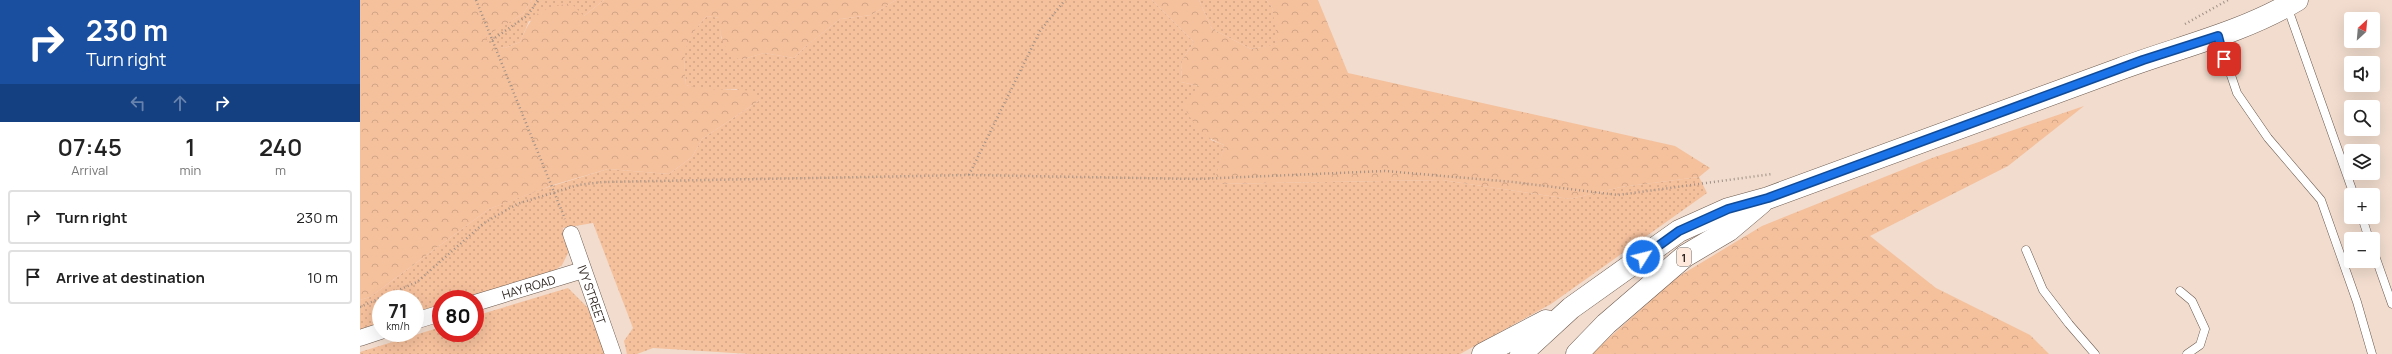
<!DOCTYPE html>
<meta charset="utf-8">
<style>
body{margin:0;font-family:Manrope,sans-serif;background:#f2f2f2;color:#222;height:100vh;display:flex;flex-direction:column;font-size:15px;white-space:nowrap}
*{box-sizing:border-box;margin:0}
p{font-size:13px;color:#767676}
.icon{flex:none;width:22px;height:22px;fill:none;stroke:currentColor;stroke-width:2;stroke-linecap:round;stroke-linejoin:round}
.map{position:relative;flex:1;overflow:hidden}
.drawer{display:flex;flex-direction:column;background:#fff;width:360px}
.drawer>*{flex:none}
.banner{background:#1a4fa0;color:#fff;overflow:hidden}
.needle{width:26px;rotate:26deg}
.controls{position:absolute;left:1984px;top:12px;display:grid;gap:8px}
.controls a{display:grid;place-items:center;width:36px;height:36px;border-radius:4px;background:#fff;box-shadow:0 4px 16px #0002;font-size:20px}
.speed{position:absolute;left:12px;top:290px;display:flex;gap:8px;font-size:20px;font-weight:700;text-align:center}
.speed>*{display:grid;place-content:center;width:52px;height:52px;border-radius:50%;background:#fff;box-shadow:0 4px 16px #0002;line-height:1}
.speed small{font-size:10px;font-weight:400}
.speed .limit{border:6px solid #d22;background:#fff;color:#111}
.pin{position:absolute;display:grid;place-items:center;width:34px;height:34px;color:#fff;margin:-17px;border-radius:8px;box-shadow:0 2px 6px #0006}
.me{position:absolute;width:44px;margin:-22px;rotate:54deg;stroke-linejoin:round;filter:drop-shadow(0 0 3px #0008)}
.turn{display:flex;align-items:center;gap:14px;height:84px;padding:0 20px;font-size:18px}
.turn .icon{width:52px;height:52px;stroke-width:2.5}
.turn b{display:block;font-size:28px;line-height:34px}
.lanes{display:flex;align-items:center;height:38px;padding:0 20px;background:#0003;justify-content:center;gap:20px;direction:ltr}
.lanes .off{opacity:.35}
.eta{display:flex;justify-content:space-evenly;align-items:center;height:68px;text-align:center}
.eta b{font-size:24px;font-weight:600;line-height:28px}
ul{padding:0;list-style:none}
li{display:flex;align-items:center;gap:12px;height:54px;margin:0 8px 6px;padding:0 12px;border:2px solid #e0e0e0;border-radius:4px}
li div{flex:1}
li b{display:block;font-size:15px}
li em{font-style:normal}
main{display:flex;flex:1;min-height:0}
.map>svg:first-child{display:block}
.grass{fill:url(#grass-dots)}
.forest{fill:url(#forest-crowns)}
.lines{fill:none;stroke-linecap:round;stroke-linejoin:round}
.service-casing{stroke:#6a584d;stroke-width:9}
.minor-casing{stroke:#6a584d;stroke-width:17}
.trunk-casing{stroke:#6a584d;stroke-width:23}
.path{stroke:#9f9086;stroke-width:2.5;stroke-dasharray:1 3;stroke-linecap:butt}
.service{stroke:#fff;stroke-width:8}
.minor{stroke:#fff;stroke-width:16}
.trunk{stroke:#fff;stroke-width:22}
.route-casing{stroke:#114b97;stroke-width:10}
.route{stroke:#1a73e8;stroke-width:7}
.labels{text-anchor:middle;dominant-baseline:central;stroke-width:4;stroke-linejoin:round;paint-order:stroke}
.shield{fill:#fee9dc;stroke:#6d615a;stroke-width:1}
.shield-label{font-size:11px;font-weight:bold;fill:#2f2722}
.street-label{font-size:12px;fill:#2f2722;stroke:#fee9dc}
</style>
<main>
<section class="drawer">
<div class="banner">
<div class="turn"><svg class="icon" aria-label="right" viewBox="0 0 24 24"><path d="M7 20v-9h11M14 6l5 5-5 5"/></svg><div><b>230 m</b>Turn right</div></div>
<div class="lanes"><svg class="icon off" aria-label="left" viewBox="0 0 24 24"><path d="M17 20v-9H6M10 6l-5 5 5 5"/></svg><svg class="icon off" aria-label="ahead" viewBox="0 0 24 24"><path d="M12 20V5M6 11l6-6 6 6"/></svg><svg class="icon" aria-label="right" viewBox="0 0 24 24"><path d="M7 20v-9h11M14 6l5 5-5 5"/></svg></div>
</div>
<div class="eta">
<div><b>07:45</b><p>Arrival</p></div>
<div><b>1</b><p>min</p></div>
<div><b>240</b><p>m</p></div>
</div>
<ul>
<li><svg class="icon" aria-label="right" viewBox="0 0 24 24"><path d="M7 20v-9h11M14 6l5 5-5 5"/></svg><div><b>Turn right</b></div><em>230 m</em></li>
<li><svg class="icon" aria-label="arrive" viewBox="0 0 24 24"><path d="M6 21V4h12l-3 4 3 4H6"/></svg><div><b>Arrive at destination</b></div><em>10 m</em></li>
</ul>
</section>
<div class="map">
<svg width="2032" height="354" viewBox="0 0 2032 354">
<defs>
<pattern id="grass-dots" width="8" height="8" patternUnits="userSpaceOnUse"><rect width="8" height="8" fill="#f5c09c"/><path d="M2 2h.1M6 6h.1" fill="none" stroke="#d2a586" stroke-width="1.8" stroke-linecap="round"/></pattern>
<pattern id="forest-crowns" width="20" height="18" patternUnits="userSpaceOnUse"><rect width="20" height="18" fill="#f5c09c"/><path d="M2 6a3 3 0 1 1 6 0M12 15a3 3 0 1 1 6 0" fill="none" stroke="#d2a586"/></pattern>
</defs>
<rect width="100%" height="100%" fill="#f1dcce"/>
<!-- grass -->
<g class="grass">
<path d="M172,0H244L224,16L169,21L160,42L145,48L128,45L125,36L163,14Z"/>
<path d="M536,0H792L834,42L822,60L821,82L839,86L851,140L864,145L855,184L1082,180L1210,199L1261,187L1339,177L1347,193L1191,304L1100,354H390L293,348L277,354H267L264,341L273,328L233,223L203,228L209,251L202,265L186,277L111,299H81V308L55,315V299H21V325L0,331V300L10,297L129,209L182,189L248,169L309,174L332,157L342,139L400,100L376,89L345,91L326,85C323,51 322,42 347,16L360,18L361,38L380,60L404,53L434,58L446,46L480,19L511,15Z"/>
<path d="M839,0H906L912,7L920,44L891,49L852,29Z"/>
<path d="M208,288L231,311L246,354H0V352L81,327V333H115V316Z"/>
</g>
<!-- forest -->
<g class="forest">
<path d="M0,0H172L163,14L126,36L128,44L145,48L160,42C174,10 178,10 211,3L224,16L244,0H536L511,15L480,19L445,47L434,58L404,53L380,60C361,48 361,39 359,18L347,16C323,42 323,51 326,85C351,92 369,88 394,91L400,100L342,139L332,157L309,174L248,169L193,185L129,209L10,297L0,300Z"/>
<path d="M792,0H839L852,29L891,49L918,44L912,7L906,0H958L988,73L1315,146L1350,168L1339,177L1261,187L1210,199L1082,180L854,184L864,145C842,136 833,125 823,104L839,86L821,82L822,60L834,42Z"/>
<path d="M1724,106L1648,166L1510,236L1576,288L1670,335L1689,354H1231L1316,278L1402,226L1572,158Z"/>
</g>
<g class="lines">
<defs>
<g id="service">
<path d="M1927,6L1994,195"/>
<path d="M1858,37L1877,93L1908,138L1961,200L1997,302L2012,354"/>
<path d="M2002,217L2009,239"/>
<path d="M1666,250L1683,290L1709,324L1735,354"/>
<path d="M2013,250L2032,304"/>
<path d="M1820,291L1832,301L1845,329L1840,345L1827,354"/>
</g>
<g id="minor">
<path id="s1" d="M211,234L253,354"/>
<path id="s2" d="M115,303L223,270"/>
<path d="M55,321L81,313"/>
<path d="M0,338L21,331"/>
</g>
<g id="trunk">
<path d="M1123,354L1186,321"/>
<path d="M1161,354L1211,308L1319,231L1368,209L1408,198C1526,155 1643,112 1760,69C1819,47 1882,33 1937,0"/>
<path d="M1217,354L1246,324L1325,256L1369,230L1401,203"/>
</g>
</defs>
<!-- service casing -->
<use href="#service" class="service-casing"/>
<!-- minor casing -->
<use href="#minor" class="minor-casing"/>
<!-- trunk casing -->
<use href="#trunk" class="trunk-casing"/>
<!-- path -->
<g class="path">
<path d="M116,0L205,219"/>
<path d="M1825,24L1868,0"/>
<path d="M132,40L168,15L178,0"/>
<path d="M609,175L680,31L705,0"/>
<path d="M0,307L57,282L124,223L157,204L218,185L243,182L609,175L837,179L1025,171L1153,182L1258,195L1412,174"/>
</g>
<!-- service -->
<use href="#service" class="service"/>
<!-- minor -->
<use href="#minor" class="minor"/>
<!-- trunk -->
<use href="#trunk" class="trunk"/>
</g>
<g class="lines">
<defs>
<path id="route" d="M1283,257L1319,231L1368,209L1408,198L1783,60L1858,36L1864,59"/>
</defs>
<!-- route casing -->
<use href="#route" class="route-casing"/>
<!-- route -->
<use href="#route" class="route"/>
</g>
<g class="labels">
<!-- shield labels -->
<rect class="shield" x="1317" y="248" width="14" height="18" rx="3"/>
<g class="shield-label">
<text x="1324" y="257">1</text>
</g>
<!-- street labels -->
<g class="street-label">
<text stroke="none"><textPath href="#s2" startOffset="56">HAY ROAD</textPath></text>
<text stroke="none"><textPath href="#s1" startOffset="64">IVY STREET</textPath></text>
</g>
</g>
</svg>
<div class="controls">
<a><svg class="needle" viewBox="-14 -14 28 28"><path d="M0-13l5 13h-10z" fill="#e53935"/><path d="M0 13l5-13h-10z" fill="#767676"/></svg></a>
<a><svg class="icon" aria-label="sound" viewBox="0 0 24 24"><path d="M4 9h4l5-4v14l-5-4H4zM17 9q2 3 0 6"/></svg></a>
<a><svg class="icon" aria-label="search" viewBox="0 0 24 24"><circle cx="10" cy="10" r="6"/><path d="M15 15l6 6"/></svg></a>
<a><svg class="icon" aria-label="layers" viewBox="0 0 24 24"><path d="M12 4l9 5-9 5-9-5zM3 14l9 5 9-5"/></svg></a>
<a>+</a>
<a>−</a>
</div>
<div class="speed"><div>71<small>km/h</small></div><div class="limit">80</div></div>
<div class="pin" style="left:1864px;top:59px;background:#d93025"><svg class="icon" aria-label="arrive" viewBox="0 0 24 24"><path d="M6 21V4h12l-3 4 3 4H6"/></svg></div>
<svg class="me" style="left:1283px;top:257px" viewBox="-20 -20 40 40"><circle r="17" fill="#1a73e8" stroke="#fff" stroke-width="3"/><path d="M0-11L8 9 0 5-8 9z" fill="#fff"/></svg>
</div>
</main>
